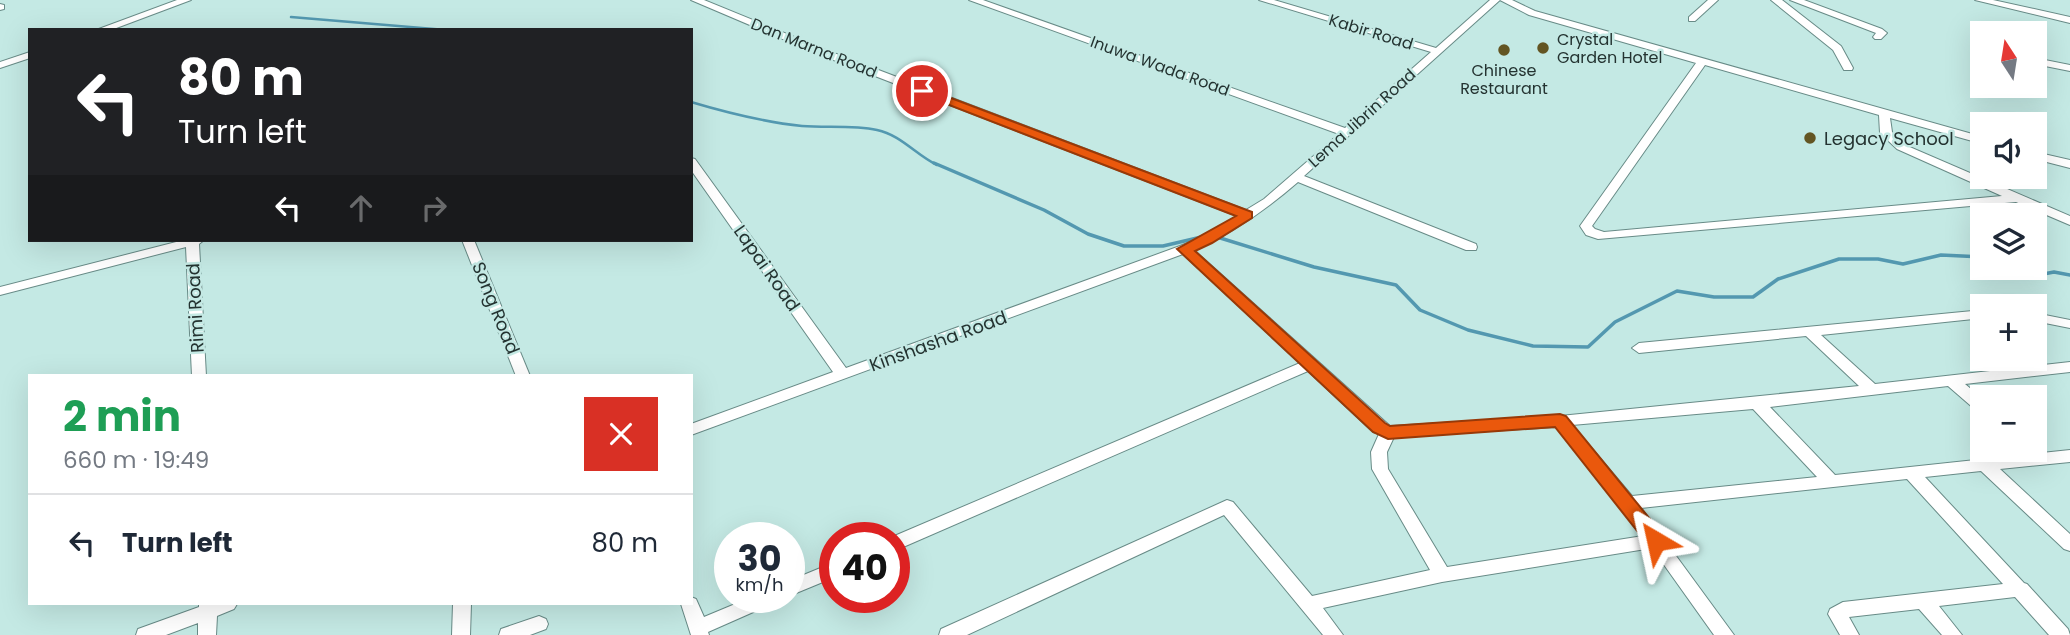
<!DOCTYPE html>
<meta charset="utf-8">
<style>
body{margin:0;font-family:Poppins,sans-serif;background:#f2f2f3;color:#1f2937;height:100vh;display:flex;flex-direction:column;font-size:26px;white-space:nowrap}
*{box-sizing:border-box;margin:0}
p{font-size:23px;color:#747a83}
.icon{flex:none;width:38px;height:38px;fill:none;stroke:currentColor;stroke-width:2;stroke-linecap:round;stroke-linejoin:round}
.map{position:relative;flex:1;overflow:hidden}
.panel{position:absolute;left:28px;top:374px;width:665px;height:231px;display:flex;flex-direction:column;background:#fff;border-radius:0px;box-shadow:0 7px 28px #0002}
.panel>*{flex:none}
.top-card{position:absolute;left:28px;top:28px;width:665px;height:214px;border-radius:0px;box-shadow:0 7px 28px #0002;background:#202124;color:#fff;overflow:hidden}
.needle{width:46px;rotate:348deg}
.buttons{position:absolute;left:1970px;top:21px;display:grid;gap:14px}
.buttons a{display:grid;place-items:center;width:77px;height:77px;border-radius:0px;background:#fff;box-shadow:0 7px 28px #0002;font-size:35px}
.speed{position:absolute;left:714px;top:522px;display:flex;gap:14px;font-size:35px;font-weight:700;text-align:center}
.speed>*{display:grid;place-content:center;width:91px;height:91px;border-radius:50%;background:#fff;box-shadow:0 7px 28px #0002;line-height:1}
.speed small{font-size:18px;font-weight:400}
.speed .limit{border:10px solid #d22;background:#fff;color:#111}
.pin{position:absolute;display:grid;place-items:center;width:60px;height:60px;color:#fff;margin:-30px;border:4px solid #fff;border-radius:50%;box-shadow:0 2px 7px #0007}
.me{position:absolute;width:77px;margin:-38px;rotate:324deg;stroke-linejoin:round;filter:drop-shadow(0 0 5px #0008)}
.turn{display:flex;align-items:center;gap:24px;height:147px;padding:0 35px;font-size:32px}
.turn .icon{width:91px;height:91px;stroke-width:2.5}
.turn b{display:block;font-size:49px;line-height:60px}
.lanes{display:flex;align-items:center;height:66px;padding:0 35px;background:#0003;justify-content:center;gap:35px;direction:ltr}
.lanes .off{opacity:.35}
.round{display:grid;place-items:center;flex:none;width:74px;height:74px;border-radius:0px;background:#f2f2f3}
.overview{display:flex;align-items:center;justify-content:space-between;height:119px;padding:0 35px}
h1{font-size:42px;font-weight:700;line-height:52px;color:#1e9e55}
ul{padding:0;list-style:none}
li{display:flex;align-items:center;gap:21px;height:98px;padding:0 35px;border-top:2px solid #e0e1e3}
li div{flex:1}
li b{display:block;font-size:26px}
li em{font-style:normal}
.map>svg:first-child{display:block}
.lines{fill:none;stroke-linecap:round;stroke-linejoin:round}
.stream-far1{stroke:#5398b0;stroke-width:2.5}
.stream{stroke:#5398b0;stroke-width:3.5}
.minor-casing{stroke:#688b87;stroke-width:2}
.minor{fill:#fff;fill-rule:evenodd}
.route{fill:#ea580c;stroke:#983908;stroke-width:2}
.poi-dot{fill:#635522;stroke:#c4e9e4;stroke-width:2.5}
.labels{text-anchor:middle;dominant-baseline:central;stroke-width:5;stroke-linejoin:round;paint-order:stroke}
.far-street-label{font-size:16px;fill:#243331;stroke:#c4e9e4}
.far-poi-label{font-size:16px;fill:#243331;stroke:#c4e9e4;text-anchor:start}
.poi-label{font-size:18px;fill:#243331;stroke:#c4e9e4;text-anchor:start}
.street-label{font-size:18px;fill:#243331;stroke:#c4e9e4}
</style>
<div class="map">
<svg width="2070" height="635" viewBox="0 0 2070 635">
<rect width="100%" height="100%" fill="#c4e9e4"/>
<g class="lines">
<!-- stream-far1 -->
<g class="stream-far1">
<path d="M291,17L446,30"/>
<path d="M691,102C728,113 763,122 802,126C826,128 853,125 877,130C901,135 916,155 937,165"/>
</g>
<!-- stream -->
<g class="stream">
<path d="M934,163L1044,210L1088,234L1124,246H1163L1210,235"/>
<path d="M1217,237L1314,267L1396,285L1420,310L1468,330L1533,346L1588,347L1615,322L1677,291L1714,297H1753L1778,279L1839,259H1878L1903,264L1941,255L1983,257"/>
<path d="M2011,268L2033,276L2054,272L2070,275"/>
</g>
<defs>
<g id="minor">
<path d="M177,0H191L111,30H96Z"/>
<path d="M691,0H704L826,50L1246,210L1264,199L1339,134L969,0H983L1345,128L1431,52L1259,0H1274L1436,48L1490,0H1512L1535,11L1983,137V144L1890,118L1892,132L1905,145L2070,216V225L2016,202L1598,239L1586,235L1580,226L1696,63L1529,15L1500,0L1304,176L1476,244L1477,247L1476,250H1466L1298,182C1267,209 1232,234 1194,250L1390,426L1560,416L1859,386L1806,336L1639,353L1632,348L1639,343L1983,310V318L1821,335L1875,384L2070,362V372L1965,384L1983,399V413L1978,412L1948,386L1770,407L1835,475L2070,450V462L2000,469L2070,534V551L2064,549L1981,471L1925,477L2024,583L2027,584L2068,629L2070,635H2049L2015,597L1939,606L1962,635H1942L1919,609L1849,617L1859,635H1840L1828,614L1830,609L1843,602L2003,584L1907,479L1641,508L1734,635H1714L1652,548L1442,582L1323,608L1343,635H1323L1224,515L967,635H939L941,629L1227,500L1233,502L1312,596L1430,570L1372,469L1371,452L1379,434L1373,432L1308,371L894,551V537H892L1300,363L1183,254L691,435V424L833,372L691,170V158L695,159L846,368L1180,246L1202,237L1237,216L818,54ZM1705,65L1879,115L1880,133L1897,149L2002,196L1604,232L1595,229L1592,226ZM1753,409L1817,477L1632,496L1572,425ZM1556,427L1643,536L1447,567L1388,469L1387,452L1394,437Z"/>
<path d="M1708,0H1718L1695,21H1689V17Z"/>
<path d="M1771,0H1782L1841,46L1853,68L1852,70H1844L1833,50Z"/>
<path d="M1790,0H1804L1882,29L1887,33L1881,39H1875L1873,37L1876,33Z"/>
<path d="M1975,0H1993L2070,17V23Z"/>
<path d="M0,4L4,5V9L0,10Z"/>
<path d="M30,52V58L0,68V62Z"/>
<path d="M2035,58L2070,65V71L2035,64Z"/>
<path d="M2035,152L2070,160V168L2035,159Z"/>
<path d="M184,240H204L199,244L206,376H192L186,247L0,295V287Z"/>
<path d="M462,240H474L530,376H516Z"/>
<path d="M2035,313L2070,320V328L2035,321Z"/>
<path d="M835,562V577L789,596V581Z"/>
<path d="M691,597L696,599L704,617L752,597H779L776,602L708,632L709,635H691L681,604H691Z"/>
<path d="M199,604H237L234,609L217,616L216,635H198V623L166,635H136L138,629L199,607Z"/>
<path d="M453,604H471L470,635H452Z"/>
<path d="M539,616L546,619L548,624L546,629L530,635H499L501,629Z"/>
</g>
</defs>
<!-- minor casing -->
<use href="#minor" class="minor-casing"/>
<!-- minor -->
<use href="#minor" class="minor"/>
</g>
<!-- route -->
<path class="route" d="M922,87L1252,212V218L1212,243L1195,251L1385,423L1390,426L1560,414L1566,416L1663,535L1666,541L1663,546L1656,549L1649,546L1555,427L1388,439L1373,432L1177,249L1236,216L918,93L916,91Z"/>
<!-- markers -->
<g class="poi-dot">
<circle cx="1543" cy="48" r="7"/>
<circle cx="1504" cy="50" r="7"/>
<circle cx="1810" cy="138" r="7"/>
</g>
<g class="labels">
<!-- far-street labels -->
<g class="far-street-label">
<text transform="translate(1371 32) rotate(17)">Kabir Road</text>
<text transform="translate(814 48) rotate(22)">Dan Marna Road</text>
<text transform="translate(1160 66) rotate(20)">Inuwa Wada Road</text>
<text transform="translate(1362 118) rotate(-42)">Lema Jibrin Road</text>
</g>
<!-- far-poi labels -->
<g class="far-poi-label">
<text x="1557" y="39">Crystal<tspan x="1557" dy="18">Garden Hotel</tspan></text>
<text x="1504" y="70" text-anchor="middle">Chinese<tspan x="1504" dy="18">Restaurant</tspan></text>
</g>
<!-- poi labels -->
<g class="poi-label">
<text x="1824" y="138">Legacy School</text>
</g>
<!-- street labels -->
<g class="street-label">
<text transform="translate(767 268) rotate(55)">Lapai Road</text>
<text transform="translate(195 308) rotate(-93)">Rimi Road</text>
<text transform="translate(496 308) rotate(68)">Song Road</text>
<text transform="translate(938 341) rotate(-20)">Kinshasha Road</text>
</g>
</g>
</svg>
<div class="buttons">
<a><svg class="needle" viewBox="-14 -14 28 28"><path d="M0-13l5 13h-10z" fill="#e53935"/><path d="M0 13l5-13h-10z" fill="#747a83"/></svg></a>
<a><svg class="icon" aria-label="sound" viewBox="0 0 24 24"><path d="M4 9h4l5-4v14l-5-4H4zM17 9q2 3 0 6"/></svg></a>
<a><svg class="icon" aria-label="layers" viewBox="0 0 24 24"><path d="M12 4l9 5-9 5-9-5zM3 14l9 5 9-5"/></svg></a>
<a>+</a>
<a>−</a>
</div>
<div class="speed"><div>30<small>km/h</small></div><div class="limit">40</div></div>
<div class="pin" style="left:922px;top:91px;background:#d93025"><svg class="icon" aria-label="arrive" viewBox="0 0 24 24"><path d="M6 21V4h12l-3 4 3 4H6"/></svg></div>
<svg class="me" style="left:1656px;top:541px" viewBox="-20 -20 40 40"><path d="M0-17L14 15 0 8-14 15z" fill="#ea580c" stroke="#fff" stroke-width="4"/></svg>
<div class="top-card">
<div class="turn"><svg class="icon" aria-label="left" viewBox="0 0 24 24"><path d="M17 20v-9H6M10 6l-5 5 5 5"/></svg><div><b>80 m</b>Turn left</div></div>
<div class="lanes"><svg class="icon" aria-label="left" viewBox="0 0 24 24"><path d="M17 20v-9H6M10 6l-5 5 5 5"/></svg><svg class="icon off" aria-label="ahead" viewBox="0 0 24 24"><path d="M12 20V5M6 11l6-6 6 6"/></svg><svg class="icon off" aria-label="right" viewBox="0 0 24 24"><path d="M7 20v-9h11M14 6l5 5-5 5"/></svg></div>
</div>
<section class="panel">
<div class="overview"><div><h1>2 min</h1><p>660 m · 19:49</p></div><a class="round" style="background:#d93025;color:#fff"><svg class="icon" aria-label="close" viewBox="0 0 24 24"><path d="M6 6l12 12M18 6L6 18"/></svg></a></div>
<ul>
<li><svg class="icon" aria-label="left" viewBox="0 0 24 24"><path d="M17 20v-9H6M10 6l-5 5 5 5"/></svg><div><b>Turn left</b></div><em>80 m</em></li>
</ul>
</section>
</div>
